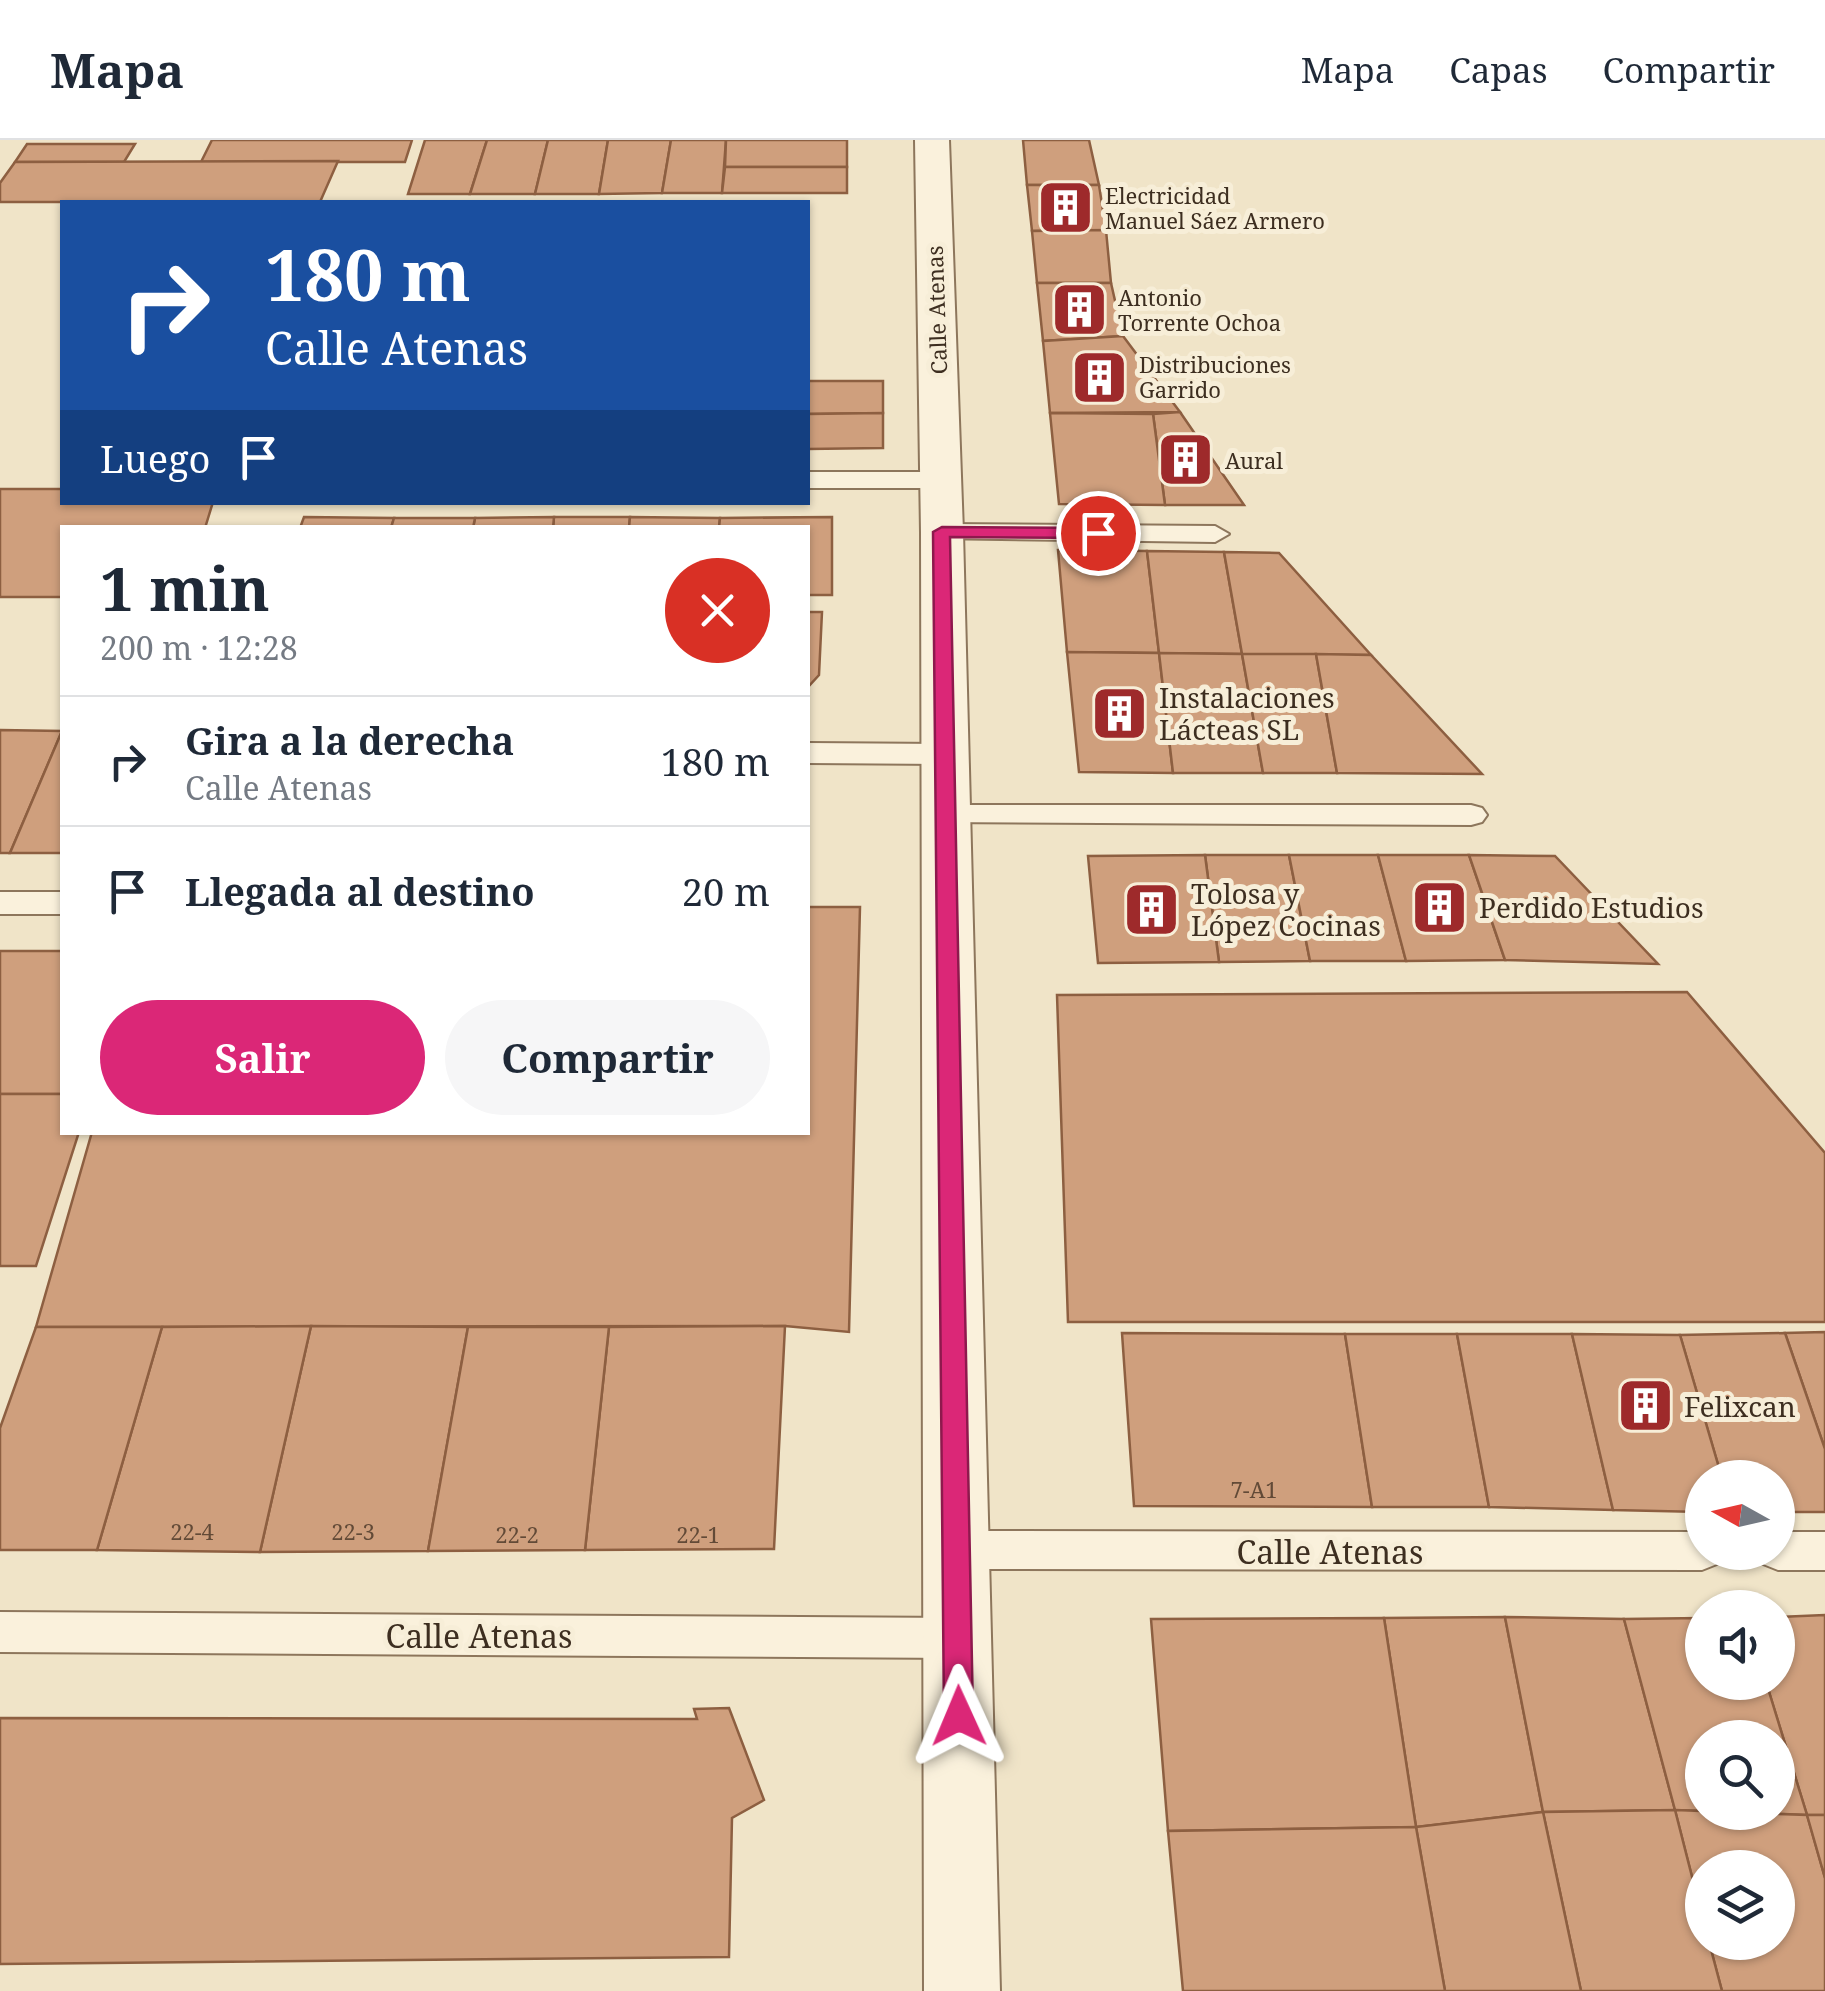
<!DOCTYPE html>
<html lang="es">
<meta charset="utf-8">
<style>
body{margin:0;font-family:"Noto Serif",serif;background:#f6f6f7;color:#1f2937;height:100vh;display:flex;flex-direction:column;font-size:38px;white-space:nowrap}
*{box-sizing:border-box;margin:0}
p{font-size:32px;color:#747a83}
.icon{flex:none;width:55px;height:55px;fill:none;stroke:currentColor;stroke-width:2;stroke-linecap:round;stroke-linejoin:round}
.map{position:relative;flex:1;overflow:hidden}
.side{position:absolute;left:60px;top:385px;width:750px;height:610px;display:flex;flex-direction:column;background:#fff;border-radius:0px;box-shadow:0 2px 8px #0004}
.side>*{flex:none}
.banner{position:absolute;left:60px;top:60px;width:750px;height:305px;border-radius:0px;box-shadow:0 2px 8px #0004;background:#1a4fa0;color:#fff;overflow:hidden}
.needle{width:65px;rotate:278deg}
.tools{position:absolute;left:1685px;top:1320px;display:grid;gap:20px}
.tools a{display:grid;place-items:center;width:110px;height:110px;border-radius:50%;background:#fff;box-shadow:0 2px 8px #0004;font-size:50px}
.pin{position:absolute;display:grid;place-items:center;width:85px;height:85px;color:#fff;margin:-42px;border:5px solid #fff;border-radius:50%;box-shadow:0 2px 10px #0007}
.me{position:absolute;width:110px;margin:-55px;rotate:359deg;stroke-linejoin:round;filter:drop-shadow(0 0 8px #0008)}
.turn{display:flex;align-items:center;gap:35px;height:210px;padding:0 40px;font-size:45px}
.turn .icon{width:130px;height:130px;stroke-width:2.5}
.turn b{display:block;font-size:70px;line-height:85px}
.then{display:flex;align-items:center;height:95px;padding:0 40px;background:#0003;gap:20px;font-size:38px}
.round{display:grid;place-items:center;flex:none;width:105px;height:105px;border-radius:52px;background:#f6f6f7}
.overview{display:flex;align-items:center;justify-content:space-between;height:170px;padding:0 40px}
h1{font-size:60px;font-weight:700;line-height:75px}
.action{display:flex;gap:20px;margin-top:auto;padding:20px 40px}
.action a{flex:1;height:115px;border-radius:60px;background:#db2777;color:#fff;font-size:40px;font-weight:700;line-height:115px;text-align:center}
.action a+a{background:#f6f6f7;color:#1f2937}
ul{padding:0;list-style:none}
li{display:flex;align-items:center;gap:30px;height:130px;padding:0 40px;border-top:2px solid #e0e1e3}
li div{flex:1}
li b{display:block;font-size:38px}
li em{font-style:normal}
header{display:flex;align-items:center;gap:60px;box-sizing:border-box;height:140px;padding:0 50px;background:#fff;border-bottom:2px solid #e0e1e3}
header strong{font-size:48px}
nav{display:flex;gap:55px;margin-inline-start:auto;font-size:35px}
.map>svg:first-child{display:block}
.building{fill:#cf9f7d;stroke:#8d5f41;stroke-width:2.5}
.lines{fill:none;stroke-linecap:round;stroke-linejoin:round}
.service-casing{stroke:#8d765c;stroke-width:4}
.minor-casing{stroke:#8d765c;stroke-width:4}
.service{fill:#faf1dc;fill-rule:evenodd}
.minor{fill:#faf1dc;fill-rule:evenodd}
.route{fill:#db2777;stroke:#8e194d;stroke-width:2.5}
.labels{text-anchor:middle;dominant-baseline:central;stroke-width:10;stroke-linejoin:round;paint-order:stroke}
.far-poi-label{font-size:22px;fill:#3d2e20;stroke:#f7eed8;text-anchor:start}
.far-street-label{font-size:22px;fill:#3d2e20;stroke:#f7eed8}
.number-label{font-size:22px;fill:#624a37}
.poi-label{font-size:28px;fill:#3d2e20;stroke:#f7eed8;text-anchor:start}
.near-street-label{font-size:32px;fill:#3d2e20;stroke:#f7eed8}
</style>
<header>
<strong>Mapa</strong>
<nav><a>Mapa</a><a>Capas</a><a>Compartir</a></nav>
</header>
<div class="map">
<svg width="1825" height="1851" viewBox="0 0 1825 1851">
<rect width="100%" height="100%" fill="#f0e4c8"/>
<!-- building -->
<g class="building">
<path d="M212,0H412L405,22H201Z"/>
<path d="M425,0H487L470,54H408Z"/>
<path d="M487,0H548L535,54H470Z"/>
<path d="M548,0H608L599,54H535Z"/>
<path d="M608,0H671L662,53L599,54Z"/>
<path d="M671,0H726L722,53H662Z"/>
<path d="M726,0H847V27H725Z"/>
<path d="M1023,0H1089L1099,45H1027Z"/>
<path d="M27,4H135L124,22H15Z"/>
<path d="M338,21L320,62H0V43L15,22Z"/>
<path d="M725,27H847V53H722Z"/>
<path d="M1027,45H1099L1106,90L1032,91Z"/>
<path d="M1106,90L1111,143H1037L1032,91Z"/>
<path d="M1037,143H1111L1123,196L1043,201Z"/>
<path d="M1123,196L1180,272L1050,273L1043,201Z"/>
<path d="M808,241H883V273L808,274Z"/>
<path d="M1180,272L1244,365H1165L1153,274Z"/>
<path d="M883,273V308L808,309V274Z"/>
<path d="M1050,273L1153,274L1165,365L1059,364Z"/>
<path d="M0,349H62V362H213L205,388H62V457H0Z"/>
<path d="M304,377L394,378L391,388H300Z"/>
<path d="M554,377H630L629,388H553Z"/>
<path d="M554,377L553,388H473L475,378Z"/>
<path d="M630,377L720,378L719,388H629Z"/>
<path d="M832,377V455H808V388H719L720,378Z"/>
<path d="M394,378H475L473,388H391Z"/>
<path d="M1058,410L1147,411L1159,513L1067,512Z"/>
<path d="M1147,411L1224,412L1242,514L1159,513Z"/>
<path d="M1224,412L1279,413L1371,515L1242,514Z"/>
<path d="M808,472H822L819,535L808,547Z"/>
<path d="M1067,512L1159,513L1173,633L1079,632Z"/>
<path d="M1159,513L1242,514L1263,633H1173Z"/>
<path d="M1242,514H1316L1337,633H1263Z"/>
<path d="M1316,514L1371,515L1482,634L1337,633Z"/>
<path d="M0,590L62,591L10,713H0Z"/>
<path d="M62,591V713H10Z"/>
<path d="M1205,715H1289L1310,821L1219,822Z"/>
<path d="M1205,715L1219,822L1098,823L1088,716Z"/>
<path d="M1289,715H1378L1406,821H1310Z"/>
<path d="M1378,715H1469L1505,820L1406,821Z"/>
<path d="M1469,715L1555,716L1658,824L1505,820Z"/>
<path d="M808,767H860L849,1192L785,1186L36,1187L92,992H808Z"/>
<rect x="0" y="811" width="62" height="143"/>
<path d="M1687,852L1825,1013V1182H1068L1057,855Z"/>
<path d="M0,954H62V992H79L36,1126H0Z"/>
<path d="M311,1186L468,1187L428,1411L260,1412Z"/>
<path d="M311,1186L260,1412L97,1410L162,1187Z"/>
<path d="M785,1186L774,1409L585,1410L609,1187Z"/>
<path d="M36,1187H162L97,1410H0V1288Z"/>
<path d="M468,1187H609L585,1410L428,1411Z"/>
<path d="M1825,1192V1309L1785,1193Z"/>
<path d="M1122,1193L1345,1194L1372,1367L1134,1366Z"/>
<path d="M1785,1193L1825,1309V1372H1778V1338H1722L1680,1195Z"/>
<path d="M1345,1194H1457L1489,1367H1372Z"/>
<path d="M1457,1194H1572L1613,1370L1489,1367Z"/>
<path d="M1572,1194L1680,1195L1722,1338H1702V1372L1613,1370Z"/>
<path d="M1825,1475V1675H1807L1766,1542H1778V1477Z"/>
<path d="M1505,1477L1543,1672L1416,1687L1384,1478Z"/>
<path d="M1505,1477L1624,1479L1675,1670L1543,1672Z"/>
<path d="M1384,1478L1416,1687L1168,1691L1151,1479Z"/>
<path d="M1702,1478V1542H1766L1807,1675L1730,1672H1778V1598H1702V1671L1675,1670L1624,1479Z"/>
<path d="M729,1568L764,1660L732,1678L729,1817L0,1824V1578L697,1579L694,1569Z"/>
<path d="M1675,1670L1807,1675L1825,1738V1851H1722L1709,1802H1778V1728H1702V1776Z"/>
<path d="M1675,1670L1702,1776V1802H1709L1722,1851H1581L1543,1672Z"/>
<path d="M1543,1672L1581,1851H1445L1416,1687Z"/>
<path d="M1807,1675H1825V1738Z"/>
<path d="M1416,1687L1445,1851H1183L1168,1691Z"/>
</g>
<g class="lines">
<defs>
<g id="service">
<path d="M808,332H941L954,340L941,348H808Z"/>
<path d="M942,384L1215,386L1229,394L1215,402L932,398L928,392Z"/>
<path d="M808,603L944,604L955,607L959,614L955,621L944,624L808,623Z"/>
<path d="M946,665H1471L1482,668L1487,675L1482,682L1471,685L935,682L930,675L935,668Z"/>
<rect x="0" y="752" width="62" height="22"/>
<path d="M957,1391L1702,1392V1412H1722L1717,1424L1702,1430L957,1429L942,1423L936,1410L942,1397Z"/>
<path d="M1778,1392H1825V1430H1778L1763,1424L1758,1412H1778Z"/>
<path d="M0,1472L958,1478L973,1484L980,1498L973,1512L958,1518L0,1512Z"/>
</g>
<path id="minor" d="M915,0H949L963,392L1000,1851H924L921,392Z"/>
</defs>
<!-- service casing -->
<use href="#service" class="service-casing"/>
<!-- minor casing -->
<use href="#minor" class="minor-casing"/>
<!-- service -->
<use href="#service" class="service"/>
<!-- minor -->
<use href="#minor" class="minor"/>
</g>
<!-- route -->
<path class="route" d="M942,387L1098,388L1107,393L1098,398L950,397L973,1576L969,1586L959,1590L948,1586L944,1576L933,392Z"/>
<!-- icons -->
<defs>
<symbol id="building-square" viewBox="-11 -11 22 22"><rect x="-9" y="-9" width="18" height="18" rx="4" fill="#9e2a2b" stroke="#f7eed8"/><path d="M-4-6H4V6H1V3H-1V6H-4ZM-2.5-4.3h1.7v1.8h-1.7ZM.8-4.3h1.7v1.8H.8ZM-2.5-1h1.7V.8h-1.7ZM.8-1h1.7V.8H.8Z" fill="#fff"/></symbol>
</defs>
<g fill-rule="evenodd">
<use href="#building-square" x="1034" y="36" width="63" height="63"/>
<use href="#building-square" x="1048" y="138" width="63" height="63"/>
<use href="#building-square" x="1068" y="206" width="63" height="63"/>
<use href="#building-square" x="1154" y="288" width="63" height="63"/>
<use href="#building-square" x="1088" y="542" width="63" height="63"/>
<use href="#building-square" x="1408" y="736" width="63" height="63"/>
<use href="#building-square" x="1120" y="738" width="63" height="63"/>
<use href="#building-square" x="1614" y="1234" width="63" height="63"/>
</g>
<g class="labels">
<!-- far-poi labels -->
<g class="far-poi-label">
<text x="1105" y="55">Electricidad<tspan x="1105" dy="25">Manuel Sáez Armero</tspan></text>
<text x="1118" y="157">Antonio<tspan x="1118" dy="25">Torrente Ochoa</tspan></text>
<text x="1139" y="224">Distribuciones<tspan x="1139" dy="25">Garrido</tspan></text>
<text x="1225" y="320">Aural</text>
</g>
<!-- far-street labels -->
<g class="far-street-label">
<text transform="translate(936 170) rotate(-92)">Calle Atenas</text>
</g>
<!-- number labels -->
<g class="number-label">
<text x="1254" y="1349">7-A1</text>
<text x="192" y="1391">22-4</text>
<text x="353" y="1391">22-3</text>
<text x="517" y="1394">22-2</text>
<text x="698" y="1394">22-1</text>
</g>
<!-- poi labels -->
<g class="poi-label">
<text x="1159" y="557">Instalaciones<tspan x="1159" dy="32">Lácteas SL</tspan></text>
<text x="1191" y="753">Tolosa y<tspan x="1191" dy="32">López Cocinas</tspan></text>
<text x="1479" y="767">Perdido Estudios</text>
<text x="1684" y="1266">Felixcan</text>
</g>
<!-- near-street labels -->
<g class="near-street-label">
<text x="1330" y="1411">Calle Atenas</text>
<text x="479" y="1495">Calle Atenas</text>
</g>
</g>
</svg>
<div class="tools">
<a><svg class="needle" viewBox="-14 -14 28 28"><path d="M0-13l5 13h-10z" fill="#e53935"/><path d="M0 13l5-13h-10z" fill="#747a83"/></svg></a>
<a><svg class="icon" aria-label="sound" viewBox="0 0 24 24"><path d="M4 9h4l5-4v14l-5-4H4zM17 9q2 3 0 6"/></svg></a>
<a><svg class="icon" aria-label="search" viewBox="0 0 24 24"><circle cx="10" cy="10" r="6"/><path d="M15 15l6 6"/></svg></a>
<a><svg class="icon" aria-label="layers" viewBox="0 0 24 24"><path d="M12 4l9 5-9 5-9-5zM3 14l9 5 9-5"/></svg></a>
</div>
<div class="pin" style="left:1098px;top:393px;background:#d93025"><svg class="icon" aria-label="arrive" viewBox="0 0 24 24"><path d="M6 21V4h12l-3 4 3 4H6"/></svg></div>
<svg class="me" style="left:959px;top:1576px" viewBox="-20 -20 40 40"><path d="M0-17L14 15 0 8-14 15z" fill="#db2777" stroke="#fff" stroke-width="4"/></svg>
<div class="banner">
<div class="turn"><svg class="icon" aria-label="right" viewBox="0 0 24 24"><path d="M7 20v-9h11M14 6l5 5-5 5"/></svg><div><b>180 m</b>Calle Atenas</div></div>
<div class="then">Luego<svg class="icon" aria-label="arrive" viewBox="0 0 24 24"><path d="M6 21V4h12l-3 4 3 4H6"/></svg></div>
</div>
<section class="side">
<div class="overview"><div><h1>1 min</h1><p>200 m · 12:28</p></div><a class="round" style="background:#d93025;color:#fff"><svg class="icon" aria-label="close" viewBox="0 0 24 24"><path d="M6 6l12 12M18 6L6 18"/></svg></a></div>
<ul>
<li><svg class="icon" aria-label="right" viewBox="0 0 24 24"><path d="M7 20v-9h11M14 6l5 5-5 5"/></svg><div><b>Gira a la derecha</b><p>Calle Atenas</p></div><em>180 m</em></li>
<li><svg class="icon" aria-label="arrive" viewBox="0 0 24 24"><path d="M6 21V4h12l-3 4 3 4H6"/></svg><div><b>Llegada al destino</b></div><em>20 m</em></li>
</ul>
<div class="action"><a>Salir</a><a>Compartir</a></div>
</section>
</div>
